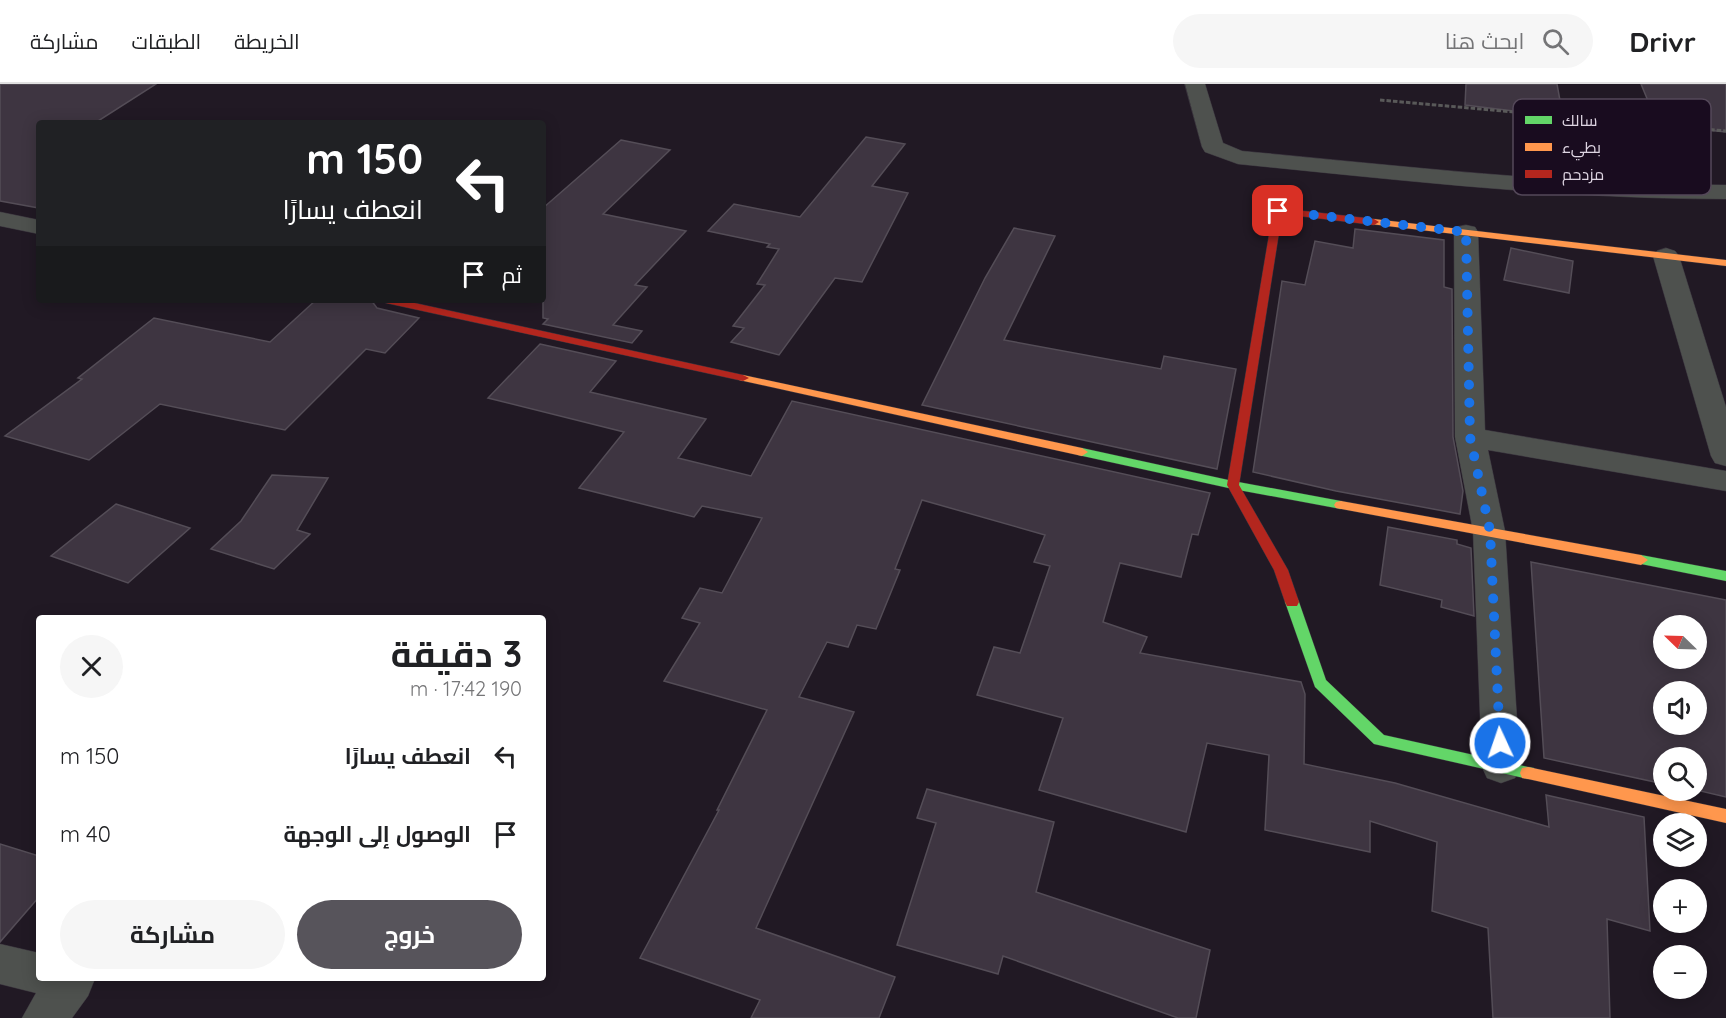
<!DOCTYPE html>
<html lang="ar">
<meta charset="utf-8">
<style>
body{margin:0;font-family:Quicksand,Cairo,sans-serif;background:#f6f6f6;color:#202124;direction:rtl;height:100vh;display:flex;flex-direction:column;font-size:22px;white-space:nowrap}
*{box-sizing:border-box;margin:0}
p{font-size:20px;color:#757577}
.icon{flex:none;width:33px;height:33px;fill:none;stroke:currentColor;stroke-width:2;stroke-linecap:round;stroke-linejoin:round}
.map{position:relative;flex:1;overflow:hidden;direction:ltr}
.sheet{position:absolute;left:36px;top:531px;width:510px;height:366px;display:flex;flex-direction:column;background:#fff;border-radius:6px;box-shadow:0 3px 15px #0003;direction:rtl}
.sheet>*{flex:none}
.top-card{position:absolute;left:36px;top:36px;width:510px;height:183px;border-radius:6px;box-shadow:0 3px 15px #0003;direction:rtl;background:#202124;color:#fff;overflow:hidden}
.needle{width:39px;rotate:293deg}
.tools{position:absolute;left:1653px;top:531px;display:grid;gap:12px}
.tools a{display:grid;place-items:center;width:54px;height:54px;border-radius:50%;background:#fff;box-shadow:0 3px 15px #0003;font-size:30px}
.pin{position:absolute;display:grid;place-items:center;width:51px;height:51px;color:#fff;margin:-26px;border-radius:12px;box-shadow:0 3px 9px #0006}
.me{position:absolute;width:66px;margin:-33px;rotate:357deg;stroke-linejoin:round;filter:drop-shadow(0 0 4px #0008)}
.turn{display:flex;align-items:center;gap:21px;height:126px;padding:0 24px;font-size:27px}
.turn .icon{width:78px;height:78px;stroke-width:2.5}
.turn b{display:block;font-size:42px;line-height:51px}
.then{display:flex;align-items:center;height:57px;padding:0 24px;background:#0003;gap:12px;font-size:22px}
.round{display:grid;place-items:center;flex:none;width:63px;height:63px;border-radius:32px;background:#f6f6f6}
.overview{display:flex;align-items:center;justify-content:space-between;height:102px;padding:0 24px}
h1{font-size:36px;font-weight:700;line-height:45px}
.cta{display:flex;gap:12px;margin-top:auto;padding:12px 24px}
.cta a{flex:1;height:69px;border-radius:36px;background:#57545b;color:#fff;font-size:24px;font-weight:700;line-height:69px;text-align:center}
.cta a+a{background:#f6f6f6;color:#202124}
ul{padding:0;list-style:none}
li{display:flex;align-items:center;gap:18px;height:78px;padding:0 24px}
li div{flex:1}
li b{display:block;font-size:22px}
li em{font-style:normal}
header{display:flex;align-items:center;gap:36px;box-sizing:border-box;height:84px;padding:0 30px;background:#fff;border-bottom:2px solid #e0e0e0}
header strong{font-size:28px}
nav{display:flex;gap:33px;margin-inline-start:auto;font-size:21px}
.search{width:420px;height:54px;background:#f6f6f6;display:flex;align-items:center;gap:15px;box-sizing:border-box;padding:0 21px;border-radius:33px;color:#757577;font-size:22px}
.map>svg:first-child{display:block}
.building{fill:#3e3541;stroke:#544d57;stroke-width:1.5;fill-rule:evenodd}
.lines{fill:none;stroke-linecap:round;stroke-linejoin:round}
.street-casing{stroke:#3a343e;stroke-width:1}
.fast-casing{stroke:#3a343e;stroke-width:1}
.slow-casing{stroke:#3a343e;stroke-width:1}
.jam-casing{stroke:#3a343e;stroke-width:1}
.path{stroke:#595959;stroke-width:3;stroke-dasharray:4.5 2;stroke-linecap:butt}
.street{fill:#4e514e;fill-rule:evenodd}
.fast{fill:#63d668;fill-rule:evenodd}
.slow{fill:#ff974d;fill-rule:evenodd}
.jam{fill:#b3261e;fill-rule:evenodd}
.route{stroke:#1a73e8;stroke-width:10;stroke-dasharray:0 18}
.key{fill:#190c1f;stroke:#544859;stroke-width:1.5}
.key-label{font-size:16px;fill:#ddd4e1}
</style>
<header>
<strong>Drivr</strong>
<div class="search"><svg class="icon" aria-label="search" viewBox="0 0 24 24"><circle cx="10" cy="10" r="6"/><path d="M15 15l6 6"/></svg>ابحث هنا</div>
<nav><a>الخريطة</a><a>الطبقات</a><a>مشاركة</a></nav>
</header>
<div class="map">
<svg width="1726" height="934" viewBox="0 0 1726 934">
<rect width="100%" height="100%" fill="#211924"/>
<!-- building -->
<g class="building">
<path d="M0,0H156L95,39H39V124L0,117Z"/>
<path d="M1466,0H1557L1563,33L1465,21Z"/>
<path d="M1641,0H1726V48L1658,41Z"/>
<path d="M866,53L905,60L872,102L908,109L862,198L835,194L779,271L731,258L744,244L733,242L765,201L757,200L779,165L767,163L770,160L708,147L734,120L800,133Z"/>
<path d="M621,56L670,66L603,130L686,147L635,201L647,203L613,241L642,247L632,259L543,240L548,235L543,234V124Z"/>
<path d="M1014,144L1055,152L1004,256L1161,285L1164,272L1236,285L1217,385L922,321L985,194Z"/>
<path d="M1355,145L1444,156V203L1452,205L1453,353L1463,407L1460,430L1336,407L1253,388L1282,197L1305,201L1315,157L1353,164Z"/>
<path d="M1511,164L1573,177L1569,209L1504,196Z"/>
<path d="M316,216H371L377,224L419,234L385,269L366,265L285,346L160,320L89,376L5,352L82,295L78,294L154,234L270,258Z"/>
<path d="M540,260L616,277L590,308L706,335L678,374L751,392L792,317L1210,409L1198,451L1192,450L1181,493L1120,479L1103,538L1147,553L1140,569L1301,598L1305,610L1304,680L1395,699L1549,743L1546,711L1644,733L1650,847L1607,835L1610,934H1493L1488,844L1432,827L1437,758L1370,737V768L1265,746L1269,671L1207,659L1186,748L1039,706L1063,634L977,611L994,563L1020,569L1050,482L1034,478L1045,451L922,416L895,485L900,486L876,545L857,541L848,563L827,558L799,613L854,628L756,844L895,893L879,934H751L760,916L640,874L719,726H717L767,626L664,597L700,539L682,534L700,504L722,509L762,434L702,422L694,433L579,404L624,348L488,314Z"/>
<path d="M272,391L328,394L297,446L310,450L274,485L211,465L241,437Z"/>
<path d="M116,420L190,444L128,499L51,472Z"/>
<path d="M1388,443L1457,456V460L1471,464L1474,532L1441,523L1442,516L1380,501Z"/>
<path d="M1531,478L1726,516V713L1696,706V674H1664V700L1544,674ZM1664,542H1696V574H1664ZM1664,608H1696V640H1664Z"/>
<path d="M927,705L1054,738L1036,808L1210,866L1196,934H1178L1003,872L998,890L897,861L936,739L917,734Z"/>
<path d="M0,760L39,772V813L0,858Z"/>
</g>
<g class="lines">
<defs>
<g id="street">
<path d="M1185,0H1205L1223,59L1242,67C1403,82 1564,101 1726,101V115C1562,115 1401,96 1238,80L1205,68L1202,63Z"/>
<path d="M0,128L39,136V150L0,142Z"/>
<path d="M1466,141L1475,143L1478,148L1485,346L1726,387V407L1488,366L1505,447L1520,683L1515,694L1501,699L1487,694L1482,683L1473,447L1455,353L1454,148L1457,143Z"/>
<path d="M1666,164L1675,167L1679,172L1726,323V382L1715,379L1711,372L1653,172L1657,167Z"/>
<path d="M0,860L39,869V894H93L94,897L88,912L72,934H22L36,909L0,900Z"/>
</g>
<g id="fast">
<path d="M1082,364L1233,397L1341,417L1348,421L1341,425L1233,405L1078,371L1076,368Z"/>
<path d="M1641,471L1726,487V497L1636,479L1634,476L1636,473Z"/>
<path d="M1292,513L1297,514L1299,518L1326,596L1384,651L1528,683L1534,684L1536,689L1534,694L1528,695L1374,660L1315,603L1285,518L1287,514Z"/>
</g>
<g id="slow">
<path d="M1374,135L1726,176V182L1370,140L1369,138Z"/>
<path d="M743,291L1082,364L1088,368L1082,372L739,296L737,294Z"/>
<path d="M1341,417L1641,471L1648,476L1641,481L1336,424L1334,421L1336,418Z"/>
<path d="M1528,683L1726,725V739L1528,695L1522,694L1520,689L1522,684Z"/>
</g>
<g id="jam">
<path d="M1278,124L1374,135L1379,138L1374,141L1282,130L1239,401L1288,486L1299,518L1297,522H1287L1285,518L1274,486L1227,401L1273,127Z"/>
<path d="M381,216H401L743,291L749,294L743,297L386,219Z"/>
</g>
</defs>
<!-- street casing -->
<use href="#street" class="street-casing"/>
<!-- fast casing -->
<use href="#fast" class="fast-casing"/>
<!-- slow casing -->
<use href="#slow" class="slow-casing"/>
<!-- jam casing -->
<use href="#jam" class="jam-casing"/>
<!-- path -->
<path class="path" d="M1380,16L1726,47"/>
<!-- street -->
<use href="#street" class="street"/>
<!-- fast -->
<use href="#fast" class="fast"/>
<!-- slow -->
<use href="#slow" class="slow"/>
<!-- jam -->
<use href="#jam" class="jam"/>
</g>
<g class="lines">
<!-- route -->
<path class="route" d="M1278,127L1466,148L1470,353L1490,447L1500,659"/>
</g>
<!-- legend -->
<rect x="1513" y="15" width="198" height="96" rx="9" class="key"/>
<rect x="1525" y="32" width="27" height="8" fill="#63d668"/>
<rect x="1525" y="59" width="27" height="8" fill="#ff974d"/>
<rect x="1525" y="86" width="27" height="8" fill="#b3261e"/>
<g class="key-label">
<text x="1562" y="42">سالك</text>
<text x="1562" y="69">بطيء</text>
<text x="1562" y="96">مزدحم</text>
</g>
</svg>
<div class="tools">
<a><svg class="needle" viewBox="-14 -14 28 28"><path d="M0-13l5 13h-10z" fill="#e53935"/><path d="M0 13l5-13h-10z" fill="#757577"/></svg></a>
<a><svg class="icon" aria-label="sound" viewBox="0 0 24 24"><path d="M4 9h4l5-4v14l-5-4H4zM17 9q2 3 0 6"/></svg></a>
<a><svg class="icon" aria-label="search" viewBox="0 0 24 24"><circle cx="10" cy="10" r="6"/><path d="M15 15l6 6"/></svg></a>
<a><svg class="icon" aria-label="layers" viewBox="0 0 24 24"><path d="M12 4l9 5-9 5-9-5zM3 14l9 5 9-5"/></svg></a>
<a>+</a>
<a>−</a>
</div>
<div class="pin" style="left:1278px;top:127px;background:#d93025"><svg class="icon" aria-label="arrive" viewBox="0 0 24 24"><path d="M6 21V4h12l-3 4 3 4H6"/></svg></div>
<svg class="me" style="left:1500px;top:659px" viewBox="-20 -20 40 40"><circle r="17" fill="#1a73e8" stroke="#fff" stroke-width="3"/><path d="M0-11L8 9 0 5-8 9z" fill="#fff"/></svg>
<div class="top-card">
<div class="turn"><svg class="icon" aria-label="left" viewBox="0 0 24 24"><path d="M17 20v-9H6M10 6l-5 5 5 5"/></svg><div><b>150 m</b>انعطف يسارًا</div></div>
<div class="then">ثم<svg class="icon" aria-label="arrive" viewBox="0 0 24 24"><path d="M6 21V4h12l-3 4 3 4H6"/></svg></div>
</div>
<section class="sheet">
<div class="overview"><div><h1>3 دقيقة</h1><p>190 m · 17:42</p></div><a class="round"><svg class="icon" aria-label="close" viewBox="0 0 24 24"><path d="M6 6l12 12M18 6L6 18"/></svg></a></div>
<ul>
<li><svg class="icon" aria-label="left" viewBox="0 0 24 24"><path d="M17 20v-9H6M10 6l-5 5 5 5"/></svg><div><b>انعطف يسارًا</b></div><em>150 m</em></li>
<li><svg class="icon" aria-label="arrive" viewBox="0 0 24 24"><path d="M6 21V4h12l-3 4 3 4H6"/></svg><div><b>الوصول إلى الوجهة</b></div><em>40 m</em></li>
</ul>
<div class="cta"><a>خروج</a><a>مشاركة</a></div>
</section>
</div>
